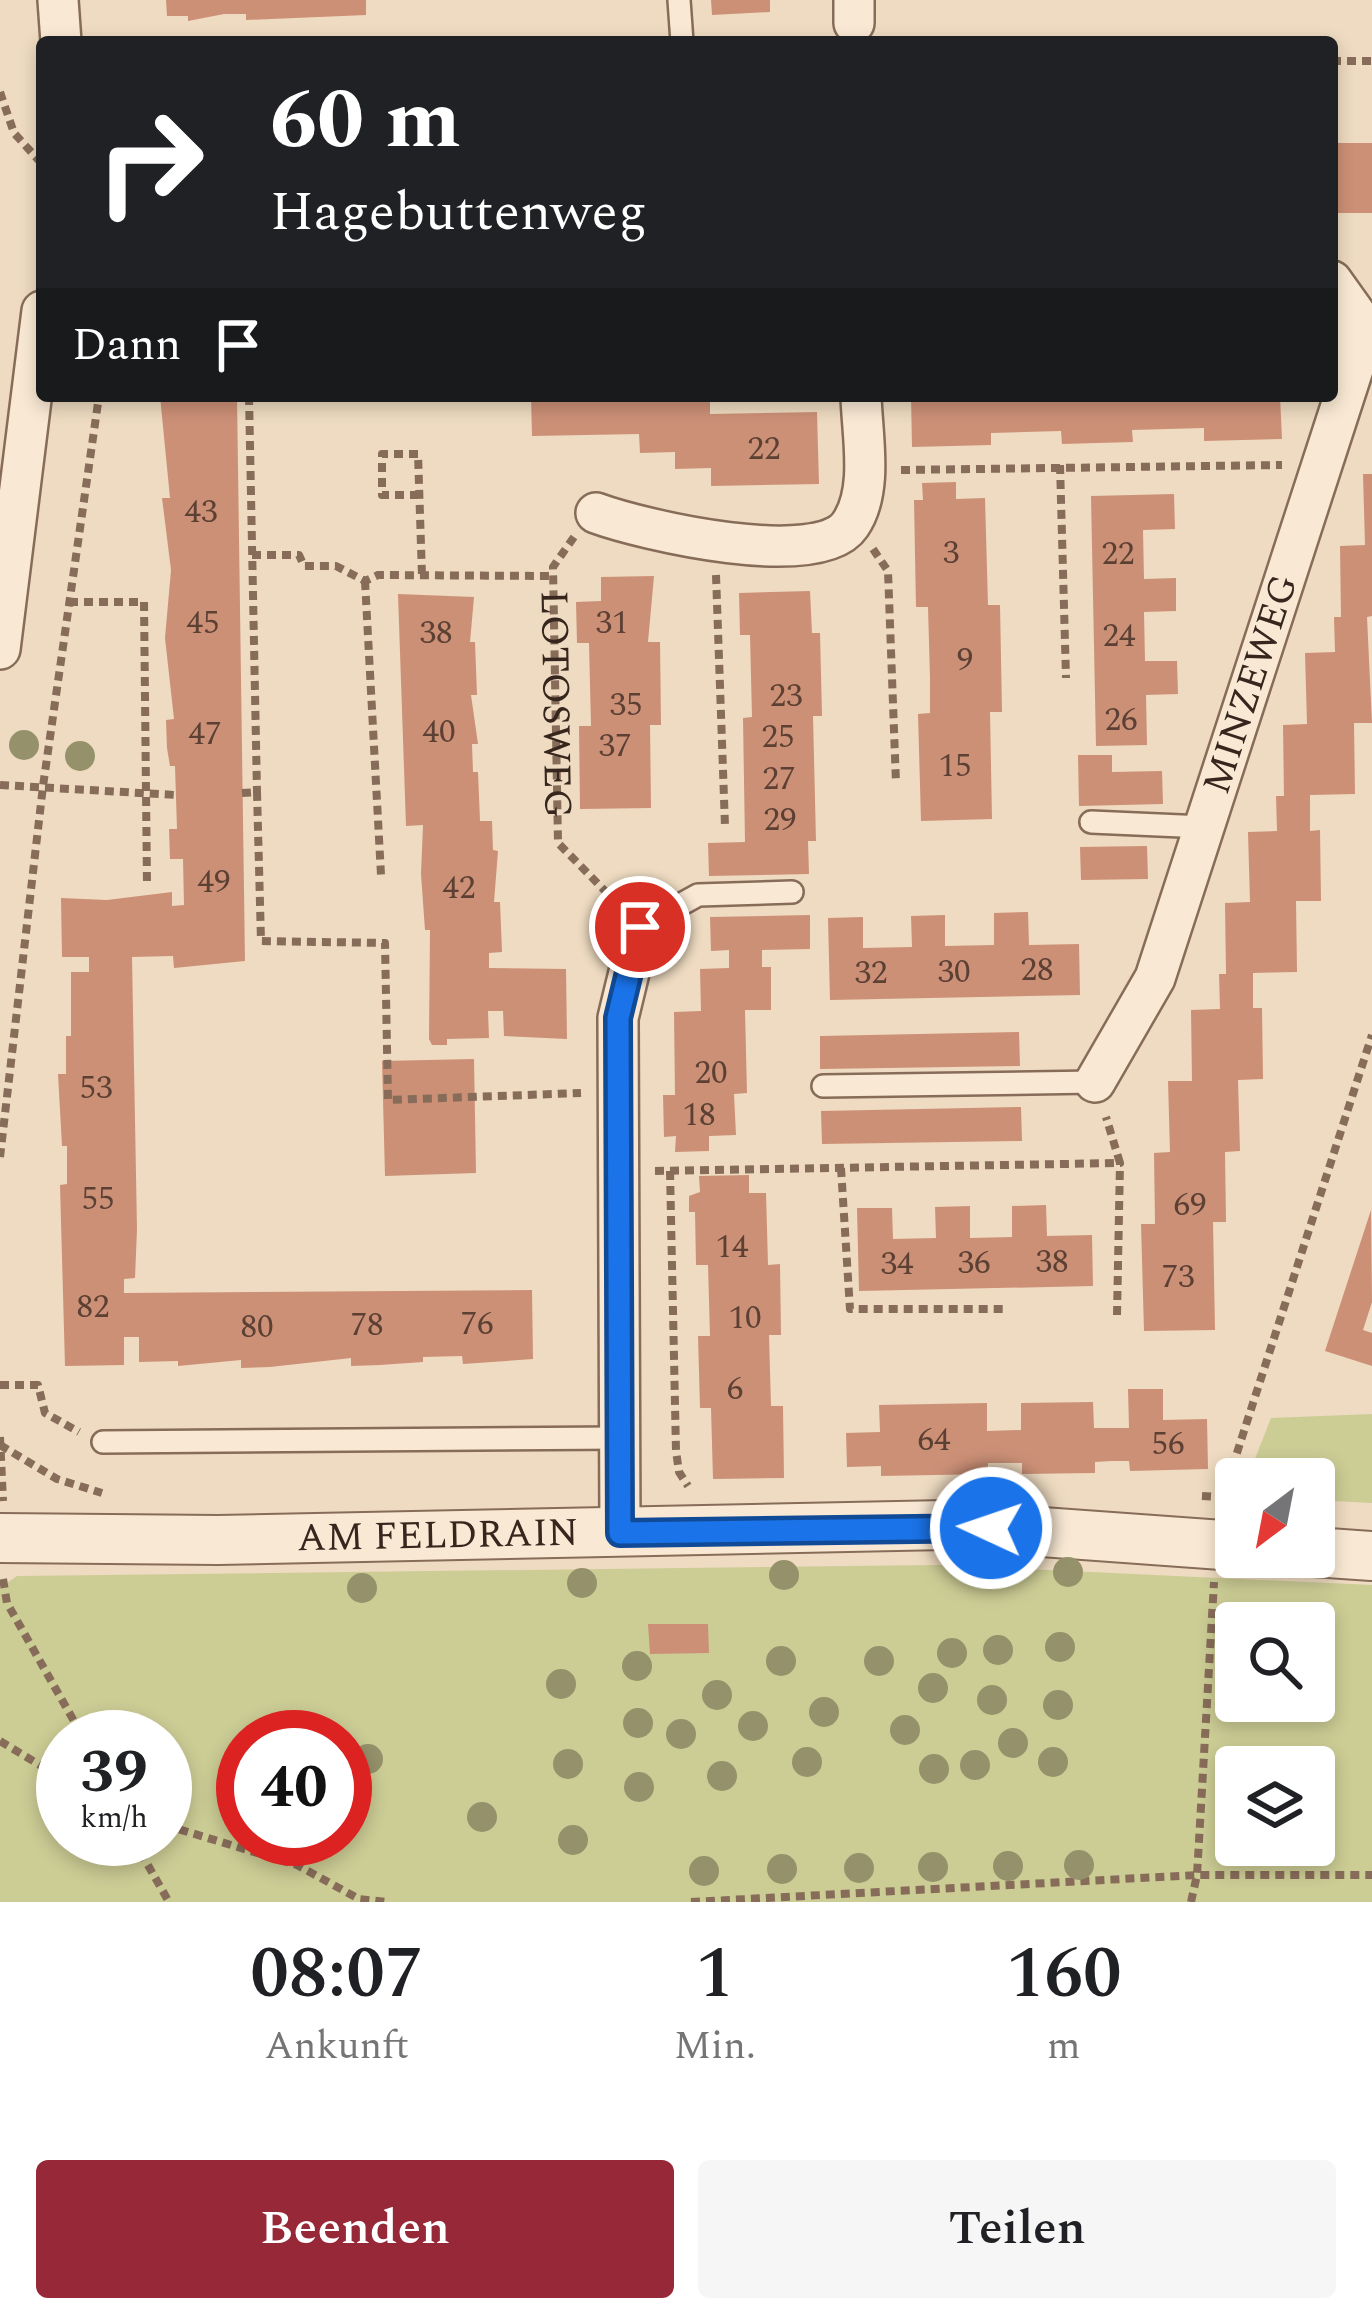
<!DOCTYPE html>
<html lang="de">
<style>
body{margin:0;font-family:Spectral,serif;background:#f6f6f6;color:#202124;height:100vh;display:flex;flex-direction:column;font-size:45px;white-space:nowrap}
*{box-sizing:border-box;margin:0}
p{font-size:39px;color:#757577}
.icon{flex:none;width:66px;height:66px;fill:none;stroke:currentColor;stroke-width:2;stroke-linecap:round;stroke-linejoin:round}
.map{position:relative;height:1902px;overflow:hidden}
.sheet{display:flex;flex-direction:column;background:#fff;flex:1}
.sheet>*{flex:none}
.hud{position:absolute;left:36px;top:36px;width:1302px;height:366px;border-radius:12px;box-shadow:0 6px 18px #0003;background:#202124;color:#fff;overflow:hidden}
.needle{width:78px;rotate:212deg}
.controls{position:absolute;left:1215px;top:1458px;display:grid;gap:24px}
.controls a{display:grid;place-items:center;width:120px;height:120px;border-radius:12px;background:#fff;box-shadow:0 6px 18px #0003;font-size:60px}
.speed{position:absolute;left:36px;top:1710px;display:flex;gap:24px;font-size:60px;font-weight:700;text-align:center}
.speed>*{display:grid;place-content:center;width:156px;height:156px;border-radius:50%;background:#fff;box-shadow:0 6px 18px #0003;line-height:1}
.speed small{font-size:30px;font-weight:400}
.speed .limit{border:18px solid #d22;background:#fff;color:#111}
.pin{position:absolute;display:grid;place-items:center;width:102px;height:102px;color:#fff;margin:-51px;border:6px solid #fff;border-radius:50%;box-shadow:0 3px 12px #0007}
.me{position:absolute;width:132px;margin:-66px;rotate:273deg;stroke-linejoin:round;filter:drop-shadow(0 0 9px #0008)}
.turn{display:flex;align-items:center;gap:42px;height:252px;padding:0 36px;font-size:54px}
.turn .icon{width:156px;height:156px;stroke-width:2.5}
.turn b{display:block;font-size:84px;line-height:102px}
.then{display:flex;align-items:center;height:114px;padding:0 36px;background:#0003;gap:24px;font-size:45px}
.eta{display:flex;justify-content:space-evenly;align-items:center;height:204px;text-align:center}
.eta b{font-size:72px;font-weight:600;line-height:84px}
.cta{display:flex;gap:24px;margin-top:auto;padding:24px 36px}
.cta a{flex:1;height:138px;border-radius:12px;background:#972837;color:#fff;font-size:48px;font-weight:600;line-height:138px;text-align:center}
.cta a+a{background:#f6f6f6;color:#202124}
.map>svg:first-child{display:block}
.green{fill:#cccc95;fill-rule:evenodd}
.building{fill:#cc9077}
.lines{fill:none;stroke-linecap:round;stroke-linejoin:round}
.service-casing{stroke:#876c59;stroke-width:26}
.minor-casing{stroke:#876c59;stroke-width:44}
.tertiary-casing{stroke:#876c59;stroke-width:52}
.path{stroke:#876c59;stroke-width:8;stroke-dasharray:9 6;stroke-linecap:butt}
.service{stroke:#f9e9d4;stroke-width:21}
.minor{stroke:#f9e9d4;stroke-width:39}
.tertiary{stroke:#f9e9d4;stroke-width:48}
.tree{fill:#95916a}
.route-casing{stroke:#114b97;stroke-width:30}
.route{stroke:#1a73e8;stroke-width:21}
.labels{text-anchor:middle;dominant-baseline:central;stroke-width:12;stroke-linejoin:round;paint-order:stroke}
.number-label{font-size:33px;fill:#5c4034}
.street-label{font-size:39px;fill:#37261d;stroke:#f5e6d1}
</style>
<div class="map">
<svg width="1372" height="1902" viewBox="0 0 1372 1902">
<rect width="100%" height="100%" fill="#eedbc1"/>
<!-- green -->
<g class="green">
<path d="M1372,1414V1503L1314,1500V1479H1247L1271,1418Z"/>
<path d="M938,1565L1372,1585V1902H0V1588L17,1576ZM1236,1623H1314V1701H1236ZM63,1737H165V1839H63ZM243,1737H345V1839H243ZM1236,1767H1314V1845H1236Z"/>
</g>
<!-- building -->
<g class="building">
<path d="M166,0H366V15L246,20V14H224L188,21V16H167Z"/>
<path d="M711,0H770V12L712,15Z"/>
<rect x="1332" y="143" width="40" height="70"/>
<path d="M160,396H237L245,961L174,968L173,956L132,957L137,1229L135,1278L124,1279V1293L532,1290L533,1359L463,1364L462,1356L423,1357V1362L380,1365L351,1366V1358L270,1367L241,1368V1360L178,1366V1361L139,1362V1337H124V1365L65,1366L60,1185L67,1184V1146H62L58,1074H66V1036H71V972H89V957H62L61,898L107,900L172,892V906L184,905L183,859H170L169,829H177L175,766H170L167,748L166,720L174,719L165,638L171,570L162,498H170Z"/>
<path d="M531,396L710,397V414L817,412L819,484L711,486V468L675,469V452L640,453L639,434L532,436Z"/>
<path d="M911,396H1280L1282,439L1204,441V428L1132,430L1133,442L1062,444L1061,431L991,433V445L912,447Z"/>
<path d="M1363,474H1372V616L1367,617L1372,723H1354L1355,794L1310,795V831L1320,830L1321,901H1296L1297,972L1253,973V1008H1262L1263,1079L1238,1080L1240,1151L1225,1152L1226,1222H1213L1215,1330L1144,1331L1141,1224H1155L1154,1153L1170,1152L1168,1081H1192L1191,1010L1220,1009L1219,974H1226L1225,903L1250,902L1248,832L1277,831L1276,796H1284L1283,725L1307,724L1305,653L1335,652L1334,617H1341L1340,546L1365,545Z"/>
<path d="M956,482V499L985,498L988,605H1000L1002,712H990L992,819L921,821L918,714L930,713V678L928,607H916L914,500H923L922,483Z"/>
<path d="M1174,494L1175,529L1143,530L1144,579L1176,578V611L1144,612L1145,661H1177L1178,694L1146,695L1147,745L1096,746L1091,496Z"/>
<path d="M654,576L648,642H660L661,725H650L651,808L580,809L579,726H591L589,643H577L576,602L601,601V577Z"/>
<path d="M810,591L812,633H820L822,716H813L816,841H808L809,874L709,876L708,843L745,842L743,718L752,717L750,635H740L739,593Z"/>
<path d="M398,594L474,597L470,642H475L477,695H471L478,744H472L473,772H478L480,821H492L493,850L498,851L494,902H500L502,952L489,953V968L566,969L567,1039L504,1036L503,1011H488L489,1038L447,1039V1045H432L429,1039L430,930H425L421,874L423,825L406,826Z"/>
<path d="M1078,755H1112V772L1162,771L1163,804L1079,806Z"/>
<path d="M1147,846L1148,879L1081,880L1080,847Z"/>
<path d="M1028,912L1029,945L1079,944L1080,995L830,1000L828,918L863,917V948L912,947L911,916L945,915V946L994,945V913Z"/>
<path d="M810,915V949L762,950V967H771V1010H745L747,1093L734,1094L736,1135L709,1136V1151L675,1152L676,1136L664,1137L663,1095H675L674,1012L701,1011L700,969L729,968V950L711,951L710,917Z"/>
<path d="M1019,1032L1020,1066L820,1069V1036Z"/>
<path d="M474,1059L476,1173L385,1176L382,1061Z"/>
<path d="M1021,1107L1022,1141L822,1144L821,1111Z"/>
<path d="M749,1175V1193H766L768,1265L780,1264L781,1335H769L770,1371L771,1406H783L784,1478L713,1479L711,1408H700L698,1336H710L708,1265H696L695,1212H689V1196L700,1192L699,1176Z"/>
<path d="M1046,1205L1047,1236L1092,1235L1093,1286L859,1291L857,1208H892L893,1239L936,1238L935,1207L970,1206V1238L1012,1237V1206Z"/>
<path d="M1371,1210L1372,1302L1363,1330L1372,1333V1366L1325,1351Z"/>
<path d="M1128,1389H1163V1420L1207,1419L1208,1469L1130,1471L1129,1461H1111L1095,1462V1473L1022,1474V1463H988V1474L881,1476V1466L847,1467L846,1433L880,1432L879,1405L987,1403V1431L1021,1430V1403L1093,1402L1094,1428H1129Z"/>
<path d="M648,1624H708L709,1653L650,1654Z"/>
</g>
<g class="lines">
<defs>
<g id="service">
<path d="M679,0L682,42"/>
<path d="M1091,822L1204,827"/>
<path d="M640,927L698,895L792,892"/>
<path d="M823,1086L1095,1082"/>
<path d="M103,1442L621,1438"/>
</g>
<g id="minor">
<path d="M58,0L61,42"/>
<path d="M854,0V23"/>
<path d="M596,513C642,530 819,571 850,525C874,491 862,435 861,396"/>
<path d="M0,649L42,311"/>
<path id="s2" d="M1095,1082L1155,978L1356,360L1357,316L1332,281"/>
<path d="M620,1533L618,1018L640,927"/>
</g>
<g id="tertiary">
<path id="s3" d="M0,1538L218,1540L946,1525L1236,1546"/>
<path d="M1314,1552L1372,1556"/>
</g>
</defs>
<!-- service casing -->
<use href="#service" class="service-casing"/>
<!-- minor casing -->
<use href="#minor" class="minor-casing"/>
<!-- tertiary casing -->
<use href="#tertiary" class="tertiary-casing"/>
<!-- path -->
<g class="path">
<path d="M1332,61H1372"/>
<path d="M0,92L14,133L42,164"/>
<path d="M249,396L257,792"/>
<path d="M1060,465L1066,678"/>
<path d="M901,470L1282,465"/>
<path d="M419,495H382V454H418L422,576"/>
<path id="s1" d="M574,537L553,567L558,843L614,900"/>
<path d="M873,549L888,571L896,783"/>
<path d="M252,555H299L304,566H336L365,581L378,575L553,576"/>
<path d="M716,575L725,826"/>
<path d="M365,581L381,875"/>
<path d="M69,602H144L147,885"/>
<path d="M0,785L176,795"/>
<path d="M242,793L257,792L261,941L385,943L388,1100L581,1093"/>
<path d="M0,1157L43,786L99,396"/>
<path d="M841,1168L850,1309H1004"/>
<path d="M655,1171L1120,1163L1106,1117"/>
<path d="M670,1171L676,1451L679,1472L688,1486"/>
<path d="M1117,1315L1120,1163"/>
<path d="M0,1385H38L45,1413L79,1432"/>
<path d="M0,1437L3,1501"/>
<path d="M0,1445L57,1479L102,1493"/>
<path d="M1202,1496L1236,1498"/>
<path d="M1223,1496L1372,1035"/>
<path d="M3,1579L7,1603L83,1737"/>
<path d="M0,1741L63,1779"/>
<path d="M165,1825L297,1865L359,1899L387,1902"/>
<path d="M133,1839L169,1902"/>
<path d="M691,1902L1197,1875H1372"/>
<path d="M1191,1902L1197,1875L1214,1582"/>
</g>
<!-- service -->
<use href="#service" class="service"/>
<!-- minor -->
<use href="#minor" class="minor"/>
<!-- tertiary -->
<use href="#tertiary" class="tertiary"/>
</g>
<!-- trees -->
<g class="tree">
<circle cx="24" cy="745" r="15"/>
<circle cx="80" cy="756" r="15"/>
<circle cx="1068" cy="1572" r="15"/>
<circle cx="784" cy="1575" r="15"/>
<circle cx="582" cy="1583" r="15"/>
<circle cx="362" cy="1588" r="15"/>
<circle cx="1060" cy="1647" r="15"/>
<circle cx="998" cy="1650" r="15"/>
<circle cx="952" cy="1653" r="15"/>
<circle cx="781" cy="1661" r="15"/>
<circle cx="879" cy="1661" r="15"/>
<circle cx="637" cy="1666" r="15"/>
<circle cx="561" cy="1684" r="15"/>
<circle cx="933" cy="1688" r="15"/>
<circle cx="717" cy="1695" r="15"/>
<circle cx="992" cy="1700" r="15"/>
<circle cx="1058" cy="1705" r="15"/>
<circle cx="824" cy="1712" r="15"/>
<circle cx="638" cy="1723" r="15"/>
<circle cx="753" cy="1726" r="15"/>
<circle cx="905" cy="1730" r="15"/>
<circle cx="681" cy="1734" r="15"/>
<circle cx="1013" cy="1743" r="15"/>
<circle cx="368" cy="1759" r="15"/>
<circle cx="807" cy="1762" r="15"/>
<circle cx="1053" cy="1762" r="15"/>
<circle cx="568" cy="1764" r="15"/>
<circle cx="975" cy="1765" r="15"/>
<circle cx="934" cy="1769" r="15"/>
<circle cx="722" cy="1776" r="15"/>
<circle cx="639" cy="1787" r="15"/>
<circle cx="482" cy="1817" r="15"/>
<circle cx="573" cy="1840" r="15"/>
<circle cx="1079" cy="1865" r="15"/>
<circle cx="1008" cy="1866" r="15"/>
<circle cx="933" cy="1867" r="15"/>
<circle cx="859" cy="1868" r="15"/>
<circle cx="782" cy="1869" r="15"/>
<circle cx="704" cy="1871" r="15"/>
</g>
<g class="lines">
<defs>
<path id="route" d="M640,927L618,1018L620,1533L991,1528"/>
</defs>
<!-- route casing -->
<use href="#route" class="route-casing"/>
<!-- route -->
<use href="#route" class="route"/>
</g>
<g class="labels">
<!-- number labels -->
<g class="number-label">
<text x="764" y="449">22</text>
<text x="201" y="512">43</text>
<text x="951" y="553">3</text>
<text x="1118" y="554">22</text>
<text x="203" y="623">45</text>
<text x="612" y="623">31</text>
<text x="436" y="633">38</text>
<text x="1119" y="636">24</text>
<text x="965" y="660">9</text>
<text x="786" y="696">23</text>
<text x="626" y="705">35</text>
<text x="1121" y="720">26</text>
<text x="439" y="732">40</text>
<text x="205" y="734">47</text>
<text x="778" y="737">25</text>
<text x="615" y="746">37</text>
<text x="955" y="766">15</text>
<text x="779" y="779">27</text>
<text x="780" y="820">29</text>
<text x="214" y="882">49</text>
<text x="459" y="888">42</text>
<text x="1037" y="970">28</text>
<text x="954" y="972">30</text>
<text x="871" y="973">32</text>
<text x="711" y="1073">20</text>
<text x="96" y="1088">53</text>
<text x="699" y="1115">18</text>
<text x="98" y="1199">55</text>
<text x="1190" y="1205">69</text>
<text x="732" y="1247">14</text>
<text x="1052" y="1262">38</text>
<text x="974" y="1263">36</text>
<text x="897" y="1264">34</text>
<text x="1178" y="1277">73</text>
<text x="93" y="1307">82</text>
<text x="745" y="1318">10</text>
<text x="477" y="1324">76</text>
<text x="367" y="1325">78</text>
<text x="257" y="1327">80</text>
<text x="735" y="1389">6</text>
<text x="934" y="1440">64</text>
<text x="1168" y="1444">56</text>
</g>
<!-- street labels -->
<g class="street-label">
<text stroke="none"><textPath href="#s2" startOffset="429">MINZEWEG</textPath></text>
<text stroke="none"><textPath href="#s1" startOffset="174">LOTOSWEG</textPath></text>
<text stroke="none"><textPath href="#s3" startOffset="438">AM FELDRAIN</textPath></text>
</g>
</g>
</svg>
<div class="controls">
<a><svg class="needle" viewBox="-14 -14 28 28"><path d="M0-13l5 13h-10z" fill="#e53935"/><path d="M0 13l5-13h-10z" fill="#757577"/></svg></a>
<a><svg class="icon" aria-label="search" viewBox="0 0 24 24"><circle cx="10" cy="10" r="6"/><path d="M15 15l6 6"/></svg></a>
<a><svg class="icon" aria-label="layers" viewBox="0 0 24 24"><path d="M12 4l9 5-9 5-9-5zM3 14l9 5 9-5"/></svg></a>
</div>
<div class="speed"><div>39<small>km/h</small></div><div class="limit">40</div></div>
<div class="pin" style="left:640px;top:927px;background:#d93025"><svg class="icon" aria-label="arrive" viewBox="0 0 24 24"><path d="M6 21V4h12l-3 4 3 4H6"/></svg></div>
<svg class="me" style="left:991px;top:1528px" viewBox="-20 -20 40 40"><circle r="17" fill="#1a73e8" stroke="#fff" stroke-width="3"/><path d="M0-11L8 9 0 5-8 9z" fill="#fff"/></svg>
<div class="hud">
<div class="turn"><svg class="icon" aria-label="right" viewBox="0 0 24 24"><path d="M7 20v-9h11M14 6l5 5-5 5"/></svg><div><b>60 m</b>Hagebuttenweg</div></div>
<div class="then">Dann<svg class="icon" aria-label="arrive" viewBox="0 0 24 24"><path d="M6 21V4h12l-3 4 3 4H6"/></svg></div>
</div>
</div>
<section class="sheet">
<div class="eta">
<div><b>08:07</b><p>Ankunft</p></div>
<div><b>1</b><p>Min.</p></div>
<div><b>160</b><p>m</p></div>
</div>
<div class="cta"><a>Beenden</a><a>Teilen</a></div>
</section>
